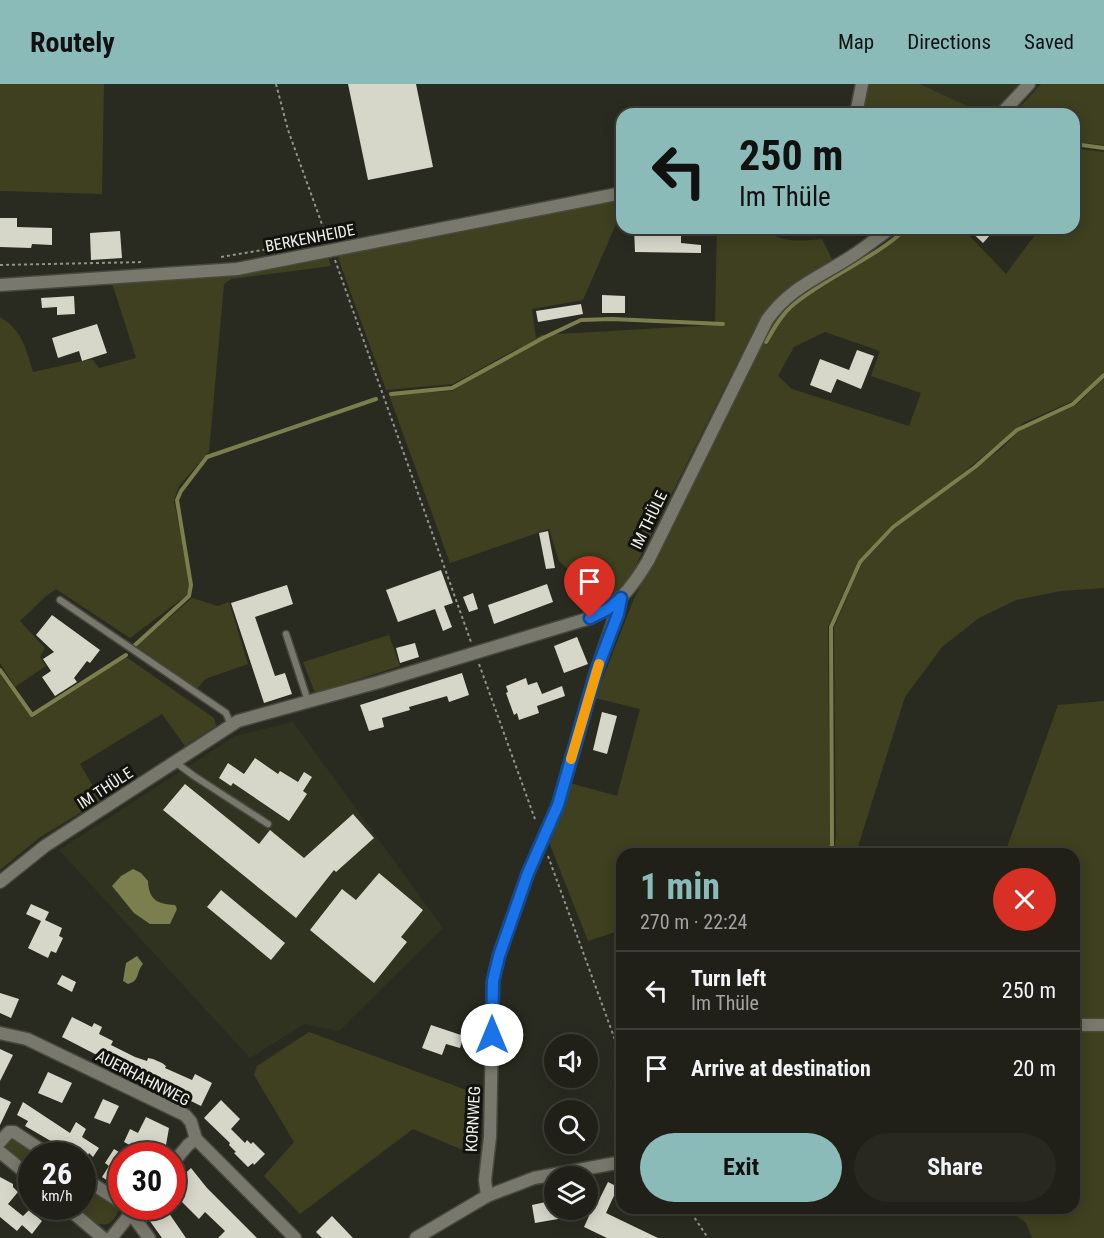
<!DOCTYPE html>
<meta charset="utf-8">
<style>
body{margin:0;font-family:"Roboto Condensed",sans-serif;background:#282821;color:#f1f3f6;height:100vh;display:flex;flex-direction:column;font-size:22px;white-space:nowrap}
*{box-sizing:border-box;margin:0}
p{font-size:20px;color:#a2a3a2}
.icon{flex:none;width:33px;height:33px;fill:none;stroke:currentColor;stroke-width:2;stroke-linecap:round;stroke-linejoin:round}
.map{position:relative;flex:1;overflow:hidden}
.drawer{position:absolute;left:616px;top:764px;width:464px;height:366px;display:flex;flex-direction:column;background:#202018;border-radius:18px;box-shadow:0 3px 15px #0003,0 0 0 2px #3d3e37}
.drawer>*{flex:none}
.guide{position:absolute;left:616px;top:24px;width:464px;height:126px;border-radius:18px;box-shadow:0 3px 15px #0003,0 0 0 2px #3d3e37;background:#8bbbb9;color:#111;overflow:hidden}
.buttons{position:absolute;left:544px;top:950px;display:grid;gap:12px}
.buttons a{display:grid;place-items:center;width:54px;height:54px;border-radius:50%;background:#202018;box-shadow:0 3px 15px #0003,0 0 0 2px #3d3e37;font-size:30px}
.speed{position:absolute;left:18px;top:1058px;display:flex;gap:12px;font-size:30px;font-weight:700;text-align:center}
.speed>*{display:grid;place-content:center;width:78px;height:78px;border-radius:50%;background:#202018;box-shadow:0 3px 15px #0003,0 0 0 2px #3d3e37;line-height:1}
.speed small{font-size:15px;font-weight:400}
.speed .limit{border:9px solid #d22;background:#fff;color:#111}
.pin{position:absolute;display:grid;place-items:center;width:51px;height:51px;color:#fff;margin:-62px -26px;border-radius:50% 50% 50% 0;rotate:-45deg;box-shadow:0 0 6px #0007}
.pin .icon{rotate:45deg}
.me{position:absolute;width:66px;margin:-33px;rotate:0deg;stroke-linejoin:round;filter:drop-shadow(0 0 4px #0008)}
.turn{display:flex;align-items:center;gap:21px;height:126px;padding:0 24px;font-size:27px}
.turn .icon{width:78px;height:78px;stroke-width:2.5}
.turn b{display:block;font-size:42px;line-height:51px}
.round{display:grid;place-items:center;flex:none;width:63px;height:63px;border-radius:32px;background:#282821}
.summary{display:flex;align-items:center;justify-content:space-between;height:102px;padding:0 24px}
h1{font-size:36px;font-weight:700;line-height:45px;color:#8bbbb9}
.primary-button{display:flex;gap:12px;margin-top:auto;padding:12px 24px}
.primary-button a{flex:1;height:69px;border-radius:36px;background:#8bbbb9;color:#111;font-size:24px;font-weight:700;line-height:69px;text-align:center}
.primary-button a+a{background:#282821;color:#f1f3f6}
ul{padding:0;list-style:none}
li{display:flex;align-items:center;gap:18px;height:78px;padding:0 24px;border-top:2px solid #3d3e37}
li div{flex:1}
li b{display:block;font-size:22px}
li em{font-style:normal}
header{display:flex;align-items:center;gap:36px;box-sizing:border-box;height:84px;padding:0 30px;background:#8bbbb9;color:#111}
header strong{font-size:28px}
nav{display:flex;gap:33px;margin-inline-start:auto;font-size:21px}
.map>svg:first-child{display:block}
.built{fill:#313321}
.green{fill:#3e401f;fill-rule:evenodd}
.water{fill:#7b7f4e}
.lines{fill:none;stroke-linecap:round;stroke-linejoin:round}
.stream{stroke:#7b7f4e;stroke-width:4}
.building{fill:#d6d7c9}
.service-casing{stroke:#48483f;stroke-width:9}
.minor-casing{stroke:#48483f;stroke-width:15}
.path{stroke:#92938a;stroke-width:2;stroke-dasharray:3 3;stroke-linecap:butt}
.service{stroke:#78796c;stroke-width:6}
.minor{stroke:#78796c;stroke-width:12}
.route-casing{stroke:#114b97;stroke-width:15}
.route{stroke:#1a73e8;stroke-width:10}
.slow{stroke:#f59e0b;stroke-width:10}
.labels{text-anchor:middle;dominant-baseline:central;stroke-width:6;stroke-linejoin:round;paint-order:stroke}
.street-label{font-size:16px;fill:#eff0e9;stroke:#12130e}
</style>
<header>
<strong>Routely</strong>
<nav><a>Map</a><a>Directions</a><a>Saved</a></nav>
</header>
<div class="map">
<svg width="1104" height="1154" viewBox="0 0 1104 1154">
<rect width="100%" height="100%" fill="#2a2b20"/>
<!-- built -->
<g class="built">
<path d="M920,0H1021L992,30H985Z"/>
<path d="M293,638L443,844L339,947L304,940L250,974L59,766L235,652Z"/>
</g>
<!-- green -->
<g class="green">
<path d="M0,0H104L102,110L0,107Z"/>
<path d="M867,0H920L985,30H860Z"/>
<path d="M1041,0H1104V61L1074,58V30H1013Z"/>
<path d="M1074,64L1104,68V288L1073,317L1025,338L948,401L891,442L857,479L828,543L830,769L622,770V846L588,857L549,758L570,699L617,712L640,625L595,614L633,517L753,281L766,251L783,224L804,208L894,155L906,144H962L1006,190L1040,144H1074ZM825,248L880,267L871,292L921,309L909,342L792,305L778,292L794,263Z"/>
<path d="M620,114L617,138L583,216L532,225L536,254L541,251L715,241L717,144H765C779,160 802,157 822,155L833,177L798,197L783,209L766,227L754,246L633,487C621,505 610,516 590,524L578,494L559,477L549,445L450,479L389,311L452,307L522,262L453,300L386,306L338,174L341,169Z"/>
<path d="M328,173L331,182L231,195L224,200L209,368L179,402L174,416L190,501L187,511L130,554L56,505L45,513L20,537L45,564L40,573L46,582L15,603L0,579V233C22,246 26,264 33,288L92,275L99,284L136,274L112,199Z"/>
<path d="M1104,294V504L1061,507L1016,516L979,534L942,563L905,613L856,769H834L836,750L834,543L862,479L895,444L1002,364L1019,347L1076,321Z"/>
<path d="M192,514L218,522L229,518L248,580L205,595L197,605L136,562Z"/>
<path d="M389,551L400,582L315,609L303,578Z"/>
<path d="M126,573L214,634L216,642L185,662L162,630L80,680L101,716L39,754L0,786V591L32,634Z"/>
<path d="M1104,617V1154H1032L1026,1139L1006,1124H1074V770L1006,769V766L1058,621Z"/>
<path d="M309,948L472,1008L465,1067L413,1045L300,1130L264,1092L294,1058L254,991L257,982Z"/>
<path d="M11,1054L16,1055L41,1071H32L31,1089L8,1070L5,1059Z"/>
<path d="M83,1098L115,1119L119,1125C109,1154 88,1136 71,1122H82Z"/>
</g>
<!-- water -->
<g class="water">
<path d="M133,785L141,789L148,797C149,816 157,820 175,821L177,825L170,840H150L134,829L112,802L121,792Z"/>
<path d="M137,872L143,880C136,888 140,897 128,900L123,897L126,879Z"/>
</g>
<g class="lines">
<!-- stream -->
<g class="stream">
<path d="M1074,60L1104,64"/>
<path d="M766,258C774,244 782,230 794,220C829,191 874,175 907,144"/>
<path d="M391,310L452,304L543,254L581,236L612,235L723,240"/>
<path d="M135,561L189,512L191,501L177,416L181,407L207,373L376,315"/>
<path d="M0,586L32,631L126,571"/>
<path d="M821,770L832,762L831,543L860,478L893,443L975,383L1017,346L1073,320L1104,291"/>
</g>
</g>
<!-- building -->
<g class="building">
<path d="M348,0H416L433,83L368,96Z"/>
<path d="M0,134H17V143L52,144V161L32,160L31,164L0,163Z"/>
<path d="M634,144H681V159L701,161V169L635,168Z"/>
<path d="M967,144H985L991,150L983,159Z"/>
<path d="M120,147L122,174L91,176L90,149Z"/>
<path d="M602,211L625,212V229H602Z"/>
<path d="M74,212L75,230L57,231V223L42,224L41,214Z"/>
<path d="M581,220L583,230L538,238L536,227Z"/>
<path d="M97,240L107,269L82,277L79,267L58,274L52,254Z"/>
<path d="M857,266L874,272L861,305L837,295L831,309L810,301L820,275L849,286Z"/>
<path d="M548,447L555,484L546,485L539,449Z"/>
<path d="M441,486L453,519L444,522L452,543L443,547L435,525L398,538L386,506Z"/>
<path d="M547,500L553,518L494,540L488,521Z"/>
<path d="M287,501L293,520L255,533L275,592L285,589L292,610L264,619L231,519Z"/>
<path d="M473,509L478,525L469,528L463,513Z"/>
<path d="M52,531L100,566L90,579L87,577L74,594L77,598L55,612L42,593L51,587L43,575L54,568L36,551Z"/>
<path d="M577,553L588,580L564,589L554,562Z"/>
<path d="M415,559L419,573L400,579L396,564Z"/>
<path d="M462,589L469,611L449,618L447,612L409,623L410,626L382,634L384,643L369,647L360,621Z"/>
<path d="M526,594L528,601L537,598L542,610L562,602L565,612L537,622L539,629L519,636L517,629L514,631L506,609L508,608L506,602Z"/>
<path d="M602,628L617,632L607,670L593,666Z"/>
<path d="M255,674L278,690L280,687L298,698L304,688L312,693L303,707L307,710L289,737L233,699L231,702L219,694L228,679L244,690Z"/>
<path d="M185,700L259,760L270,746L304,774L353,730L374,754L336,788L334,786L296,834L163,726Z"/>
<path d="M379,789L423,826L401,853L407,858L374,899L310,846L342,805L356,816Z"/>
<path d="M221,806L285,859L271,876L207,823Z"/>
<path d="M31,820L49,828L45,836L62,844L59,852L63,854L56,869L51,867L48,874L28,864L41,837L26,830Z"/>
<path d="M62,891L76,898L72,908L57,900Z"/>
<path d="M0,909L19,915L11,934L0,929Z"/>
<path d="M72,933L92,943L94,939L102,943L99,950L113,957L111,961L135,973L147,977L148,974L153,975L162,979L166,982L165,984L192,996L195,990L212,999L201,1022L175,1009L176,1008L140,992L141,990L123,982L122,984L62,953Z"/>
<path d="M431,941L464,952L460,964L446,960L442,971L422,964Z"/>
<path d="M0,965L13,971L0,997Z"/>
<path d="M48,988L72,999L62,1019L38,1009Z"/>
<path d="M0,1013L11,1018L0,1041Z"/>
<path d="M103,1015L119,1022L110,1040L94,1034Z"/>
<path d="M221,1016L240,1035L231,1045L245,1059L247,1056L251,1060L253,1058L265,1070L254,1081L253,1079L248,1083L234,1069L236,1068L229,1061L230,1059L204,1034Z"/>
<path d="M23,1018L70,1049L76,1038L86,1045L82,1053L99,1064L93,1073L89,1069L88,1071H65L68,1067L25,1042L28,1037L17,1031Z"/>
<path d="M146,1033L169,1044L166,1061L161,1062L158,1068L138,1058L135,1064L124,1058L130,1045L138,1049Z"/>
<path d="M114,1065L122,1070V1106L102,1093L109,1082L105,1079Z"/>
<path d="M191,1084L207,1104L257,1154H218L225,1147L205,1128L199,1135L172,1108V1102Z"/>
<path d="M0,1093L13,1100V1103L18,1108L8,1120L23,1132L29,1126L42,1137L32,1150L22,1141L17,1147L0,1133Z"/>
<path d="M608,1098L618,1103L606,1129L658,1154H607L584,1143L593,1123L595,1124Z"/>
<path d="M555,1116V1125H587V1130L535,1139L532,1121Z"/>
<path d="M161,1122H164L186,1154H162L147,1133Z"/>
<path d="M332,1132L353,1154H322L316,1148Z"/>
</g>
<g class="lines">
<defs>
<g id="service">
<path d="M60,516L226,629L231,641"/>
<path d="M286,550L308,617"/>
<path d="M175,678L194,692L268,740"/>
</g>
<g id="minor">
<path d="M856,30L862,0"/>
<path d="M1001,30L1029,0"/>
<path d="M0,201L237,185L622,109"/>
<path d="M0,798L45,762L238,637L379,598L590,534C620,519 631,505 648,477L767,236C789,204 820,193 852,172C866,163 878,153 891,144"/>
<path d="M1074,941H1104"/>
<path d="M0,949L27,955L185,1031L191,1038L196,1055L295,1154"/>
<path d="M0,1058L9,1048H14L49,1071"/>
<path d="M0,1068L32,1094"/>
<path d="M172,1080L188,1061L196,1055"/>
<path d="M82,1093L122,1119"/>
<path d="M487,1112L485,1096L490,1053L493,897L499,871L528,789L558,721L596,588L621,515"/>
<path d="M65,1122L103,1154"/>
<path d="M127,1124L149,1154"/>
<path d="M111,1154L137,1122"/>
<path d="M416,1154L487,1112L534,1094L622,1078"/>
</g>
</defs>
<!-- service casing -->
<use href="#service" class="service-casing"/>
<!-- minor casing -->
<use href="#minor" class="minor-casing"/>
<!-- path -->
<g class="path">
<path d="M276,0L288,46L328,157"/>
<path d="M289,161L326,152"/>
<path d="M221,173L281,163"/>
<path d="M335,176L471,558"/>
<path d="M0,181L144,178"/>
<path d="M479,580L536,738"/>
<path d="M548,772L622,975"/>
<path d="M688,1124L708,1154"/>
</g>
<!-- service -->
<use href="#service" class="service"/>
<!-- minor -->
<use href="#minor" class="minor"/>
</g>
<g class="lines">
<defs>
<path id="route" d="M492,951L493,897L499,872L528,789L558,721L596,588L618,530L621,514L608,525L590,534"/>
</defs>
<!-- route casing -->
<use href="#route" class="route-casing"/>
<!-- route -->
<use href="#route" class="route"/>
<!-- slow -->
<path class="slow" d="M571,675L599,580"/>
</g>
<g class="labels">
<!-- street labels -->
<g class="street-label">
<text transform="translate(310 154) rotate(-11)">BERKENHEIDE</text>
<text transform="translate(649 436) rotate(-64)">IM THÜLE</text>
<text transform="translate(105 704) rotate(-33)">IM THÜLE</text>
<text transform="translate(143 994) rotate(27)">AUERHAHNWEG</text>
<text transform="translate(473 1035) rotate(-87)">KORNWEG</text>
</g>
</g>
</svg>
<div class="buttons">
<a><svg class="icon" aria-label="sound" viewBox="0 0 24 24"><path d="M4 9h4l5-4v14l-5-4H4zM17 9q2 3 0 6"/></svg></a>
<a><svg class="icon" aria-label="search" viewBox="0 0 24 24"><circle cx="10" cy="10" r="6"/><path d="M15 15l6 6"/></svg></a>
<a><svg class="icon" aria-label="layers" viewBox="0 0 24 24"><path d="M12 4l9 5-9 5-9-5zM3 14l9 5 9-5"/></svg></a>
</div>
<div class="speed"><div>26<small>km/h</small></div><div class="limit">30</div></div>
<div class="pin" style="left:590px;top:534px;background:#d93025"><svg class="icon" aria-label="arrive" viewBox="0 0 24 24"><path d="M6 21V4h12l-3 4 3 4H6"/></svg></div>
<svg class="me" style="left:492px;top:951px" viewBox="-20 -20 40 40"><circle r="19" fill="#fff"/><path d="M0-13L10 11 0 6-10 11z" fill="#1a73e8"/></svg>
<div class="guide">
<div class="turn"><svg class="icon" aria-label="left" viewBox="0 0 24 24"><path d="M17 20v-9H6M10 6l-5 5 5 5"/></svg><div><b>250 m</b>Im Thüle</div></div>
</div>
<section class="drawer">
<div class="summary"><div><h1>1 min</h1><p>270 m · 22:24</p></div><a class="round" style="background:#d93025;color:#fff"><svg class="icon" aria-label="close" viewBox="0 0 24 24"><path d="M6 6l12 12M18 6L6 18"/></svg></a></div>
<ul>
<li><svg class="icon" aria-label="left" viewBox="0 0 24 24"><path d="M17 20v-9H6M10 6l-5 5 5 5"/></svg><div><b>Turn left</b><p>Im Thüle</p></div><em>250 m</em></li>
<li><svg class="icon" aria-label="arrive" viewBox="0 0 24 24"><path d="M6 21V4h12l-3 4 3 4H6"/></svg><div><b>Arrive at destination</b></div><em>20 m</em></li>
</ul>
<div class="primary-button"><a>Exit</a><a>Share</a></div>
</section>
</div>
